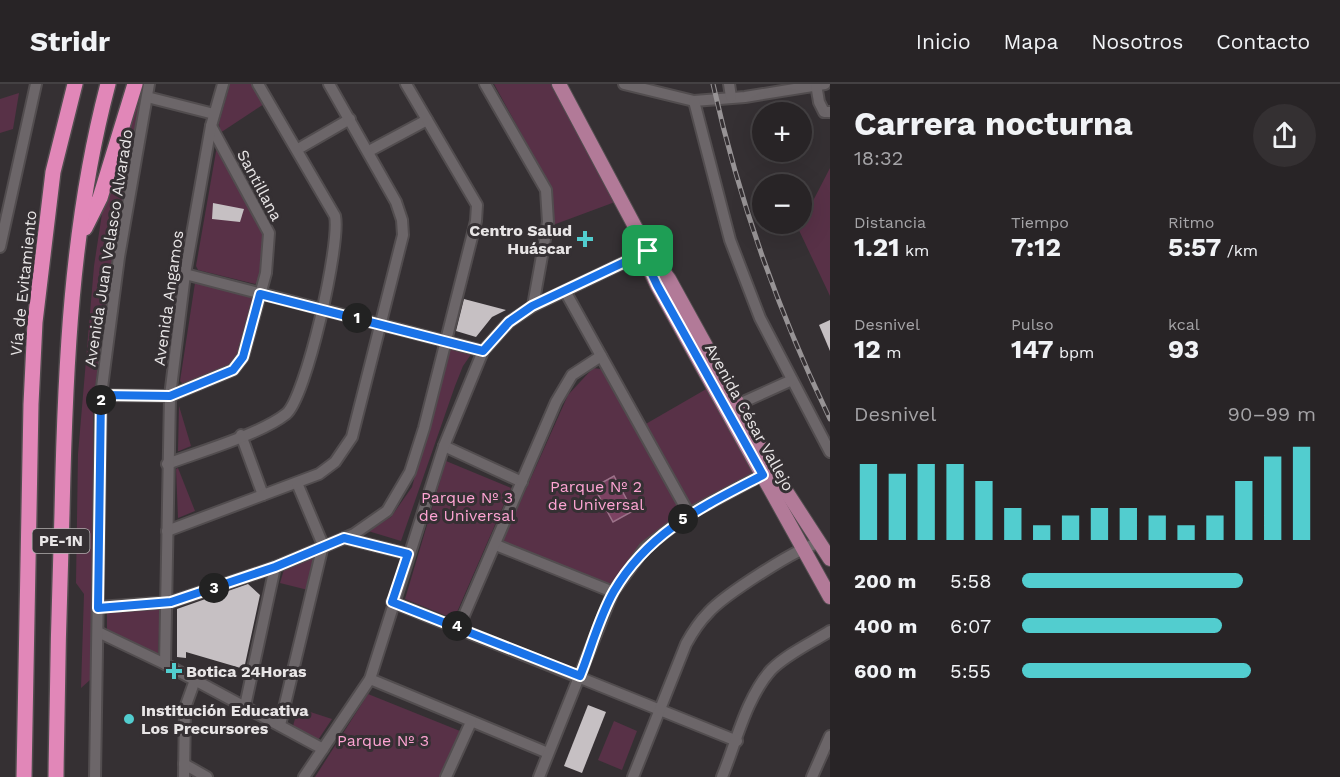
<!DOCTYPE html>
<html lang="es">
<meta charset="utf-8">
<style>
:root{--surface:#282426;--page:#343032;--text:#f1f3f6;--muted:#a5a4a7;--line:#444143;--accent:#52cdcf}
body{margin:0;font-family:"Work Sans",sans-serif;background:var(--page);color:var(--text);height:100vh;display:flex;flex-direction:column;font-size:22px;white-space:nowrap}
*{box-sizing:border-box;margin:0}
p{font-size:20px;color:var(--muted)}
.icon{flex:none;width:33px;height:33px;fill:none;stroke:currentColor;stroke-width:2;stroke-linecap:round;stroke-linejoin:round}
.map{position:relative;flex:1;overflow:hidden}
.sheet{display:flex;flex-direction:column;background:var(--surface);width:510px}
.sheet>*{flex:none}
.fabs{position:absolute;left:752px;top:18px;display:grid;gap:12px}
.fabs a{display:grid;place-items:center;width:60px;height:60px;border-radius:50%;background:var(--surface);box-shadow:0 6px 24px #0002,0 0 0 2px var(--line);font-size:30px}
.pin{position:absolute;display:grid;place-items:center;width:51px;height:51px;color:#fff;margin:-26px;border-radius:12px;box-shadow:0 3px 9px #0006}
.km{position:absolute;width:30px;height:30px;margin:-15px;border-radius:50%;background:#222;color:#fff;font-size:16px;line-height:30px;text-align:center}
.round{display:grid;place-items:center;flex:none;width:63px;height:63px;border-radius:32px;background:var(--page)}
.overview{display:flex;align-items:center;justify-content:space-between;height:102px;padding:0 24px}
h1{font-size:33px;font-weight:700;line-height:45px}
.metrics{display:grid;grid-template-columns:repeat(3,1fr);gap:9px;height:102px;padding:6px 24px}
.metrics div{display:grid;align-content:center}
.metrics b{font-size:26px;font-weight:700}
.metrics small{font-size:16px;font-weight:400}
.metrics p{font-size:16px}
.chart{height:168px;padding:12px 24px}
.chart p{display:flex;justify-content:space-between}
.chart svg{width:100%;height:108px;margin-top:6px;stroke:var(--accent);stroke-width:6}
ul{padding:0 24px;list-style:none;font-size:20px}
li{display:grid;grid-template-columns:96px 72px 1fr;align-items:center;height:45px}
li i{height:15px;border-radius:8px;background:var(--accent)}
header{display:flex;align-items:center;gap:36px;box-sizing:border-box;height:84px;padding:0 30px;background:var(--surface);border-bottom:2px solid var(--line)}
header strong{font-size:28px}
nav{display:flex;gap:33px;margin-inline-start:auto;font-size:21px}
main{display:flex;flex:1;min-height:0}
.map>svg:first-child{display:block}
</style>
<header>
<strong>Stridr</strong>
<nav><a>Inicio</a><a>Mapa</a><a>Nosotros</a><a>Contacto</a></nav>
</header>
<main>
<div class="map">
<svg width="830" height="693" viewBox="0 0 830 693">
<rect width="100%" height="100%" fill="#353033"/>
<g fill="#583147">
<polygon points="230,0 252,0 264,20 220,49 219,39"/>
<polygon points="494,0 553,0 615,118 553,141 551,104"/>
<polygon points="19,9 13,45 0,49 0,15"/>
<polygon points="133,21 139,23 112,177 93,320 93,507 90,596 81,604 84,510 76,499 78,370 94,182 103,123"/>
<polygon points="217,62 265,147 267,162 259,197 255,200 198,186 196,182"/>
<polygon points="830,84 830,212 797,142 801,140"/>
<path d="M195,199L256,213L240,272C227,290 202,294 183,300L180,297Z"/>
<polygon points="449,264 472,269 463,282 455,302 401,457 368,447 391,433 412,403"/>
<polygon points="593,284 601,285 685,428 610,504 501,461 568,311"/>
<polygon points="708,304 753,386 751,392 696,422 691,421 644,341"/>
<polygon points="179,322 191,362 179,367 178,367"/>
<polygon points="446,377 511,404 454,535 405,515"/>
<polygon points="178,384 195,427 178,434 176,385"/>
<polygon points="315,472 308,506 280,499 285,482"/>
<polygon points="160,523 158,570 107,549 107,526"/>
<polygon points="368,610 460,647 440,693 315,693"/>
<polygon points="298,624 332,635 318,656 293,642"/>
<polygon points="614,637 637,647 622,686 598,676"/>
</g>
<polygon fill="#7c4262" stroke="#9c738a" stroke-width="1.5" points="614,392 633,427 613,438 594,403"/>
<g fill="#c6c0c3">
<polygon points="213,119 244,125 240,138 212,135"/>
<polygon points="464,215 506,226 492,233 476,253 456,247"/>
<polygon points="830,236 830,267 819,241"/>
<polygon points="248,500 260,511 244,585 186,568 186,574 177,573 177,525"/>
<polygon points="588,621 606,628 582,689 564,682"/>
</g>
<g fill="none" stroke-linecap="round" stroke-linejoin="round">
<g stroke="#524d4f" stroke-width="14">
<g id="minor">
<polyline points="485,0 546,106 548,138 533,222"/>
<polyline points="624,0 694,17 745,13 825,0"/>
<polyline points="729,0 731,13"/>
<polyline points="816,0 819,18 824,28 830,28"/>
<polyline points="147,13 214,30"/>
<polyline points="694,17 730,156 760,234 830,368"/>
<polyline points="298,65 350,35"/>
<polyline points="369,67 427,36"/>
<polyline points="0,163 36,0"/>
<polyline points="185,190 483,267"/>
<polyline points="565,207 689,430"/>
<polyline points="101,311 170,312 233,286 243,273 266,189 269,149 211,42"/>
<polyline points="739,320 792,296"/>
<polyline points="241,351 263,411"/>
<polyline points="444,362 522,398"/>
<path d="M167,380C199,368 261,350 286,330C306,314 341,159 335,132L258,0"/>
<polyline points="167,447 319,390 335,378 352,353 403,151 402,136 396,118 329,0"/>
<polyline points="344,454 408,470"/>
<polyline points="496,461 613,508"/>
<polyline points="392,518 737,657"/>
<polyline points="98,523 171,518 275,483 354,450 387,427 410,388 424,344 476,137 477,121 406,0"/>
<polyline points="459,543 556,318 572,291 601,272"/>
<polyline points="98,548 165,580 323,665"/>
<polyline points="165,580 170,312 185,190 211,42 223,0"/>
<polyline points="370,595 548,669"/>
<polyline points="245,622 275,483"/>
<polyline points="280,641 323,461 297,399"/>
<polyline points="184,680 207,693"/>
<polyline points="95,693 101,311 119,173 149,0"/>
<polyline points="184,693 185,624 195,596"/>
<polyline points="304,693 370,595 444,362 483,267 509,238 533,222 648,167"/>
<polyline points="446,693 471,638"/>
<polyline points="539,693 613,508 645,464 689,430 768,388"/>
<path d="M633,693L686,560C692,549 699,538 708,529C723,512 799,462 820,459"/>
<path d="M722,693C736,659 746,614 771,586C787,570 811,559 830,547"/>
<polyline points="812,693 830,652"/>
</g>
</g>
<g stroke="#524d4f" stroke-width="16">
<g id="major">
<polyline points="559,0 648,167 669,195 786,407 830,475"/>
<polyline points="648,167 650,186 657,201 830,513"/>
</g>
</g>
<g stroke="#524d4f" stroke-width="18">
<g id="highway">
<polyline points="85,144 100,114 135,0"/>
<polyline points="24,693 31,320 35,238 53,88 75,0"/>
<path d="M56,693C57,605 59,517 62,429C65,285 71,140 108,0"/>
</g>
</g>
<use href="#minor" stroke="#6c6669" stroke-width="10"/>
<use href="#major" stroke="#b27a98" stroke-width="14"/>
<use href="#highway" stroke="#e187b8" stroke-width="15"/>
<g stroke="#979395" stroke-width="5">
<path id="rail" d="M713,0C739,117 778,227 830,335"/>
</g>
<use href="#rail" stroke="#353033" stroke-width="3" stroke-dasharray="9" stroke-linecap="butt"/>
</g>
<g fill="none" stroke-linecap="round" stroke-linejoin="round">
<g stroke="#fff" stroke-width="12">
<path id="route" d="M648,167L650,186L657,201L763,391C704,422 649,447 614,507C599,533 591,565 580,592L392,518L408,470L344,454L275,483L171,518L98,524L101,311L170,312L233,286L243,273L260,210L483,267L509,238L532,222Z"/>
</g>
<use href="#route" stroke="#1a73e8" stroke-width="8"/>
</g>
<g fill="#52cdcf" stroke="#353033" stroke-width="2">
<path d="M582 146h6v6h6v6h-6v6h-6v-6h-6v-6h6z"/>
<path d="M171 578h6v6h6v6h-6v6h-6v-6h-6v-6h6z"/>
<circle cx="129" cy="635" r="6"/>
</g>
<g text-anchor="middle" stroke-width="6" stroke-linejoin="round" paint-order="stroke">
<rect fill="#353033" stroke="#b2afb0" stroke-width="1.5" x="32.5" y="445" width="57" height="24" rx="4.5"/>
<g font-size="15" font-weight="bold" fill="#e8e5e6">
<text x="61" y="462">PE-1N</text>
</g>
<g font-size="16" fill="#e8e5e6" stroke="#353033">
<text transform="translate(260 101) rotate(62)" y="6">Santillana</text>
<text transform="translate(108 164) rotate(-81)" y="6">Avenida Juan Velasco Alvarado</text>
<text transform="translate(23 199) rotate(-84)" y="6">Vía de Evitamiento</text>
<text transform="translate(168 214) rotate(-82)" y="6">Avenida Angamos</text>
<text transform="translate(750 333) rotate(61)" y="6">Avenida César Vallejo</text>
</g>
<g font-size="16" font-weight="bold" fill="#e8e5e6" stroke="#353033" text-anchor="start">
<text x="572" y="152" text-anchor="end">Centro Salud<tspan x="572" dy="18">Huáscar</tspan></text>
<text x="186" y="593">Botica 24Horas</text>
<text x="141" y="632">Institución Educativa<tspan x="141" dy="18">Los Precursores</tspan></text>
</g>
<g font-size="16" fill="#fda4d3" stroke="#353033">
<text x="596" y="408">Parque Nº 2<tspan x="596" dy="18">de Universal</tspan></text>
<text x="467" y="419">Parque Nº 3<tspan x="467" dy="18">de Universal</tspan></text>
<text x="383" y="662">Parque Nº 3</text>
</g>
</g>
</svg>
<div class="fabs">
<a>+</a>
<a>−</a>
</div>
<div class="pin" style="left:648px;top:167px;background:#1e9e55"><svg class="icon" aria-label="arrive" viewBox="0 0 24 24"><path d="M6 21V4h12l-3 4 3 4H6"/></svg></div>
<b class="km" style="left:357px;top:234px">1</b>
<b class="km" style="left:101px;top:316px">2</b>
<b class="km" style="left:214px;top:504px">3</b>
<b class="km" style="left:457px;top:542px">4</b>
<b class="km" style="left:683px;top:435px">5</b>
</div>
<section class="sheet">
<div class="overview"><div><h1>Carrera nocturna</h1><p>18:32</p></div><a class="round"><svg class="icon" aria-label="share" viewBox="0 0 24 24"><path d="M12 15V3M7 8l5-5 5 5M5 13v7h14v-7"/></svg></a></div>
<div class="metrics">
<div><p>Distancia</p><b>1.21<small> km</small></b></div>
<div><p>Tiempo</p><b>7:12</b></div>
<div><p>Ritmo</p><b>5:57<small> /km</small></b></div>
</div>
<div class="metrics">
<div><p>Desnivel</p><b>12<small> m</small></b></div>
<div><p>Pulso</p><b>147<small> bpm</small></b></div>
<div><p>kcal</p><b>93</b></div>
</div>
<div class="chart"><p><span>Desnivel</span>90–99 m</p>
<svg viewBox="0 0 160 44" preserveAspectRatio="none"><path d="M5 44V13M15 44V17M25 44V13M35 44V13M45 44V20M55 44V31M65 44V38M75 44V34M85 44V31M95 44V31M105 44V34M115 44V38M125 44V34M135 44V20M145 44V10M155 44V6"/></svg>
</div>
<ul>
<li><b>200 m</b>5:58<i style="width:75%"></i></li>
<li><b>400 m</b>6:07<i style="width:68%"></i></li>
<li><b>600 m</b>5:55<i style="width:78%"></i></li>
</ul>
</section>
</main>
